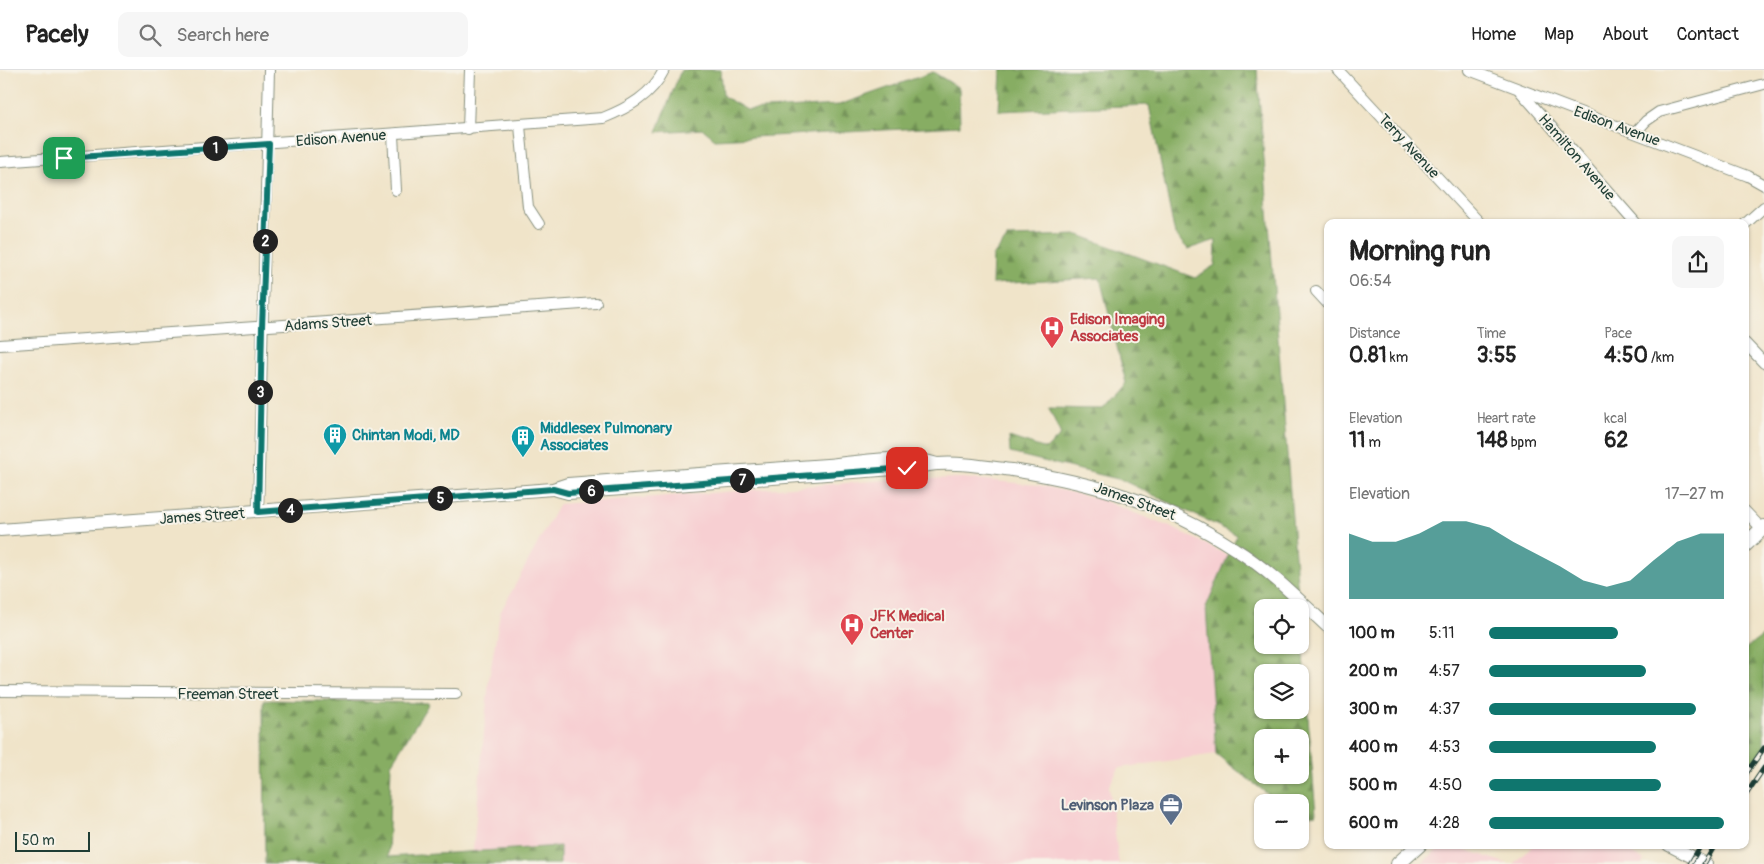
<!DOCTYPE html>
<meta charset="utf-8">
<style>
:root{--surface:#fff;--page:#f6f6f6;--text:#222;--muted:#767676;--line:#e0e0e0;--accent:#0f766e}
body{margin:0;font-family:Pangolin,sans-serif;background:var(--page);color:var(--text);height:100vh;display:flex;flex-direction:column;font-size:19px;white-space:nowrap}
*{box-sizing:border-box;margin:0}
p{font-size:16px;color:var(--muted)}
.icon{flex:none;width:28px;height:28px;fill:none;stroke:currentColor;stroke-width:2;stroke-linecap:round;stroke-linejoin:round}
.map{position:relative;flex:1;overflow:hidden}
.side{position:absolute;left:1324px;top:149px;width:425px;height:630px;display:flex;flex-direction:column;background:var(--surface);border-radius:10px;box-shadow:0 1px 4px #0004}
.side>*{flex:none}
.buttons{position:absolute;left:1254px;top:529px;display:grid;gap:10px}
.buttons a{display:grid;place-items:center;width:55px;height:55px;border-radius:10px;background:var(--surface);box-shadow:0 1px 4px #0004;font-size:25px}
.scale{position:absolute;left:15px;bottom:12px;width:75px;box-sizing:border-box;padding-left:5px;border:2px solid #1f3d34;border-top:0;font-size:14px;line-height:18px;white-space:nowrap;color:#1f3d34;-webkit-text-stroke:4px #f7f3e8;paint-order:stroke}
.pin{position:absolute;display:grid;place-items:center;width:42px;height:42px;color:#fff;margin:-21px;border-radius:10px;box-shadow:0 2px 8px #0006}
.km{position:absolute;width:25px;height:25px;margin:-12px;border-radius:50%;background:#222;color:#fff;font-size:14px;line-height:25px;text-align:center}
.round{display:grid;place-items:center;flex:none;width:52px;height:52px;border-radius:10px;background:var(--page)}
.head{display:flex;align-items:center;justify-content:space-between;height:85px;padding:0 25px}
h1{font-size:28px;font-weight:800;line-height:38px}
.stats{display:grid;grid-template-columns:repeat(3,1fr);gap:8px;height:85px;padding:5px 25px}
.stats div{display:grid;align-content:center}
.stats b{font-size:21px;font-weight:800}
.stats small{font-size:14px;font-weight:400}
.stats p{font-size:14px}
.chart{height:140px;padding:10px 25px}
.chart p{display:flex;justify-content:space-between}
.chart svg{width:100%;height:90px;margin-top:5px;fill:var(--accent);opacity:.7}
ul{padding:0 25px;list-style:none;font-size:16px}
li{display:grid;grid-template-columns:80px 60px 1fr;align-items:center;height:38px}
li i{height:12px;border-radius:6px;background:var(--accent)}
header{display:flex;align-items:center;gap:30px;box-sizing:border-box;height:70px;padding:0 25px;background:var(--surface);border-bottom:1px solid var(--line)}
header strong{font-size:24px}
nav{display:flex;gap:28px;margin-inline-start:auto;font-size:18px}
.search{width:350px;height:45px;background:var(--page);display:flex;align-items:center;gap:12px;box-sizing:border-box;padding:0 18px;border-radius:10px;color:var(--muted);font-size:19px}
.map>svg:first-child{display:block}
</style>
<header>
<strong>Pacely</strong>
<div class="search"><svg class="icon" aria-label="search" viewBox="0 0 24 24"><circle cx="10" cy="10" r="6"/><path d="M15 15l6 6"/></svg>Search here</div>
<nav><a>Home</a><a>Map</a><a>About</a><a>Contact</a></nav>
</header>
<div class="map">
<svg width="1764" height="794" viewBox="0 0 1764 794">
<defs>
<pattern id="forest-firs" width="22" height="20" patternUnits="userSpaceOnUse" patternTransform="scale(1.25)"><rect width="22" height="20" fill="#87ad63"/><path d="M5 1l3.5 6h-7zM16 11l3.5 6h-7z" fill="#6e8e52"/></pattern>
</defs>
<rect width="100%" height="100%" fill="#f7f3e8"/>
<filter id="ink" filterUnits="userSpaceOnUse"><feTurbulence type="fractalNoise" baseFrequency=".02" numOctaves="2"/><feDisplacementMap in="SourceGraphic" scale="10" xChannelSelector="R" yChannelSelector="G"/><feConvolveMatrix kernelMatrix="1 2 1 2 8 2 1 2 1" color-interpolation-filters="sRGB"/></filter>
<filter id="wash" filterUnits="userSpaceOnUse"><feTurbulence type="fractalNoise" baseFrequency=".0096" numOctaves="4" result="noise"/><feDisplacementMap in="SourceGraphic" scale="20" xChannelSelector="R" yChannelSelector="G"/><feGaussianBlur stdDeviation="1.12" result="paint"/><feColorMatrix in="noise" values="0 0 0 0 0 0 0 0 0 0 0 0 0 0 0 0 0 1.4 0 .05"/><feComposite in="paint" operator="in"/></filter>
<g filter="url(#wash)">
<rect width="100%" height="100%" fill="#f0e4c9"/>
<g fill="#f7cfd2">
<polygon points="963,408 1038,415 1096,428 1175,459 1233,488 1206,537 1216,684 1119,698 1109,716 1119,794 560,794 560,776 473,781 489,609 500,543 559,434 887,410"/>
<polygon points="1442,775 1452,775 1508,794 1422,794"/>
<polygon points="1533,775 1615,775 1644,790 1642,794 1513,794"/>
</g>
<g fill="url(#forest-firs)" stroke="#53754c" fill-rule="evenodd">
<polygon points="681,0 721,0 723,26 747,40 839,35 933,2 959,18 960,56 715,69 703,59 657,62"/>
<path d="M1001,0H1257L1299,537L1262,538V575H1300V548L1316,745L1300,747V732H1278L1216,684L1206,537L1237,465L1122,410L1010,383L1009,367L1046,379L1061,365L1049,338L1103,339L1126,313L1100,208L992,214L993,186L1008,167L1079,165L1195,208L1215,195L1216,170L1188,179L1175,165L1149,35L999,41ZM1262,602H1300V640H1262ZM1262,668H1300V705H1262Z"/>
<polygon points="1764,565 1764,677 1745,705 1745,579"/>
<polygon points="264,630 429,633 391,694 388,787 560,776 560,794 265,794"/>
</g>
</g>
<g filter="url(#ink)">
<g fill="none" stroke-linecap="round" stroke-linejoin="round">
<g stroke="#88907e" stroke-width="12">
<g id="minor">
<polyline points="1338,0 1479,152"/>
<polyline points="1469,0 1748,106 1764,115"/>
<polyline points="1520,21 1635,152"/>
<polyline points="520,56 528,137 539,154"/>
<polyline points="468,59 470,0"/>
<polyline points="1636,62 1646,51 1659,42 1764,14"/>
<polyline points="393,65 396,120"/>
<path d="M0,92L603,48C628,38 652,25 664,0"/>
<polyline points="1745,154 1764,137"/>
<polyline points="1316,221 1328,234"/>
<polyline points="1745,273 1764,293"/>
<polyline points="0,275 596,233"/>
<polyline points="1745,441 1762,459"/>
<polyline points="258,442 269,0"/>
<polyline points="0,621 456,624"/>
</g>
</g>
<g stroke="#88907e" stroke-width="14">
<g id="tertiary">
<path d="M557,420L568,423L907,398C917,397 927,395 937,394C961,392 988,397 1012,400C1095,413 1165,433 1235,479C1269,500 1298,529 1328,557"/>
<path d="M0,460L553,419L568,414C654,407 741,401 827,395C860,392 906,383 937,394"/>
<polyline points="1669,775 1706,794"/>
</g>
</g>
<g stroke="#88907e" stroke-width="16">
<g id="secondary">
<polyline points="1745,475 1764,457"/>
<polyline points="1398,794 1419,775"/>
</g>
</g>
<use href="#minor" stroke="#fff" stroke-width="10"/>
<use href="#tertiary" stroke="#fff" stroke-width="12"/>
<use href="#secondary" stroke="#fff" stroke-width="14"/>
<g stroke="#1f3d34" stroke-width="5">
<g id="rail">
<polyline points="1745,705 1764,678"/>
<polyline points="1745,726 1764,698"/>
<polyline points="1690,794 1701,775"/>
<polyline points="1704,794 1715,775"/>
</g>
</g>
<use href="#rail" stroke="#f7f3e8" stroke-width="3" stroke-dasharray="9" stroke-linecap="butt"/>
</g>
</g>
<g fill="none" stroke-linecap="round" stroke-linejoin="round" filter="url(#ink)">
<g stroke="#fff" stroke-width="10">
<polyline id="route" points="64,88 269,74 262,257 258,442 553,419 568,423 907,398"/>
</g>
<use href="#route" stroke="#0f766e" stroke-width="6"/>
</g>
<defs>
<g id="hospital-pin" transform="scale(1.25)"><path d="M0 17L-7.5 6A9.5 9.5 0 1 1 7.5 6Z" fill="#e0444e" stroke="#f7f3e8"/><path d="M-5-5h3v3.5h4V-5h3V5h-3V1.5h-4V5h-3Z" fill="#fff"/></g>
<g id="building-pin" transform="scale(1.25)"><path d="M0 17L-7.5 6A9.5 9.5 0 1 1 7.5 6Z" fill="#0f9aa8" stroke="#f7f3e8"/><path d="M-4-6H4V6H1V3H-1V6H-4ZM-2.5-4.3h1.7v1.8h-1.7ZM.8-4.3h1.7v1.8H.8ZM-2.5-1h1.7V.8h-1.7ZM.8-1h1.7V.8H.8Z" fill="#fff"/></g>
<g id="office-pin" transform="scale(1.25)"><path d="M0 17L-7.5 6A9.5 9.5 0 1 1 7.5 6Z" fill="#5c6f8a" stroke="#f7f3e8"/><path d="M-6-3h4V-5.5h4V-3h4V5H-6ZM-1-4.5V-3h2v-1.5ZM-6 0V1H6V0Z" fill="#fff"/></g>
</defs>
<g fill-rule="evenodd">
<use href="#hospital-pin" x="1052" y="258"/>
<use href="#building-pin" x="335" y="365"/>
<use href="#building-pin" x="523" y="367"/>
<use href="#hospital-pin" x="852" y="555"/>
<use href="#office-pin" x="1171" y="735"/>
</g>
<g text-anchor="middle" stroke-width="4" stroke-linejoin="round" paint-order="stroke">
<g font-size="15" fill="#1f3d34" stroke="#f7f3e8">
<text transform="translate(1617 56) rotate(20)" y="5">Edison Avenue</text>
<text transform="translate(341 68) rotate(-4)" y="5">Edison Avenue</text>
<text transform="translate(1409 76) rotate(47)" y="5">Terry Avenue</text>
<text transform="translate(1577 87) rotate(49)" y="5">Hamilton Avenue</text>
<text transform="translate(328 253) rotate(-4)" y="5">Adams Street</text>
<text transform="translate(1135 431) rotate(20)" y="5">James Street</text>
<text transform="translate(202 446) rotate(-4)" y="5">James Street</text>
<text x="228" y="629">Freeman Street</text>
</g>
<g font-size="15" font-weight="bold" fill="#be3a42" stroke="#f7f3e8" text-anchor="start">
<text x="1070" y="254">Edison Imaging<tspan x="1070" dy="17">Associates</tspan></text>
<text x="870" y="551">JFK Medical<tspan x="870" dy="17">Center</tspan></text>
</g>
<g font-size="15" font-weight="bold" fill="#0d838f" stroke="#f7f3e8" text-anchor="start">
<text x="540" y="363">Middlesex Pulmonary<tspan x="540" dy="17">Associates</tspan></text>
<text x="352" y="370">Chintan Modi, MD</text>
</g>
<g font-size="15" font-weight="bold" fill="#4e5e75" stroke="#f7f3e8" text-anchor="end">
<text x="1154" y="740">Levinson Plaza</text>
</g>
</g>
</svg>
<div class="buttons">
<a><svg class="icon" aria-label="locate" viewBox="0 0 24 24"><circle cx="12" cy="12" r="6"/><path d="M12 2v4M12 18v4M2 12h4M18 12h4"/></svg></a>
<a><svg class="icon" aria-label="layers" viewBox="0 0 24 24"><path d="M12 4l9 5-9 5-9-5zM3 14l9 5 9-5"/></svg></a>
<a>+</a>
<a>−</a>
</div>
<div class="scale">50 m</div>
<div class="pin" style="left:64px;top:88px;background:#1e9e55"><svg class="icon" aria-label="arrive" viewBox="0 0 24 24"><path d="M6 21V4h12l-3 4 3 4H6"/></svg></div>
<div class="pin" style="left:907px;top:398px;background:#d93025"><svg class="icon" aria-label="check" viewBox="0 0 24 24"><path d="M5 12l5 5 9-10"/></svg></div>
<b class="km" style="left:215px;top:78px">1</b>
<b class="km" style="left:265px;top:171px">2</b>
<b class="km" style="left:260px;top:322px">3</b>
<b class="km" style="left:290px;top:440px">4</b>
<b class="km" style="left:440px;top:428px">5</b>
<b class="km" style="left:591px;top:421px">6</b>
<b class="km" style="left:742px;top:410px">7</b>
<section class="side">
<div class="head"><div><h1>Morning run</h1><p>06:54</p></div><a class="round"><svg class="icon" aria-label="share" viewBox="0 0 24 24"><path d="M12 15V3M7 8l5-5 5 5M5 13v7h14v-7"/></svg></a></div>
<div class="stats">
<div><p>Distance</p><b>0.81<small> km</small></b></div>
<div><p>Time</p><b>3:55</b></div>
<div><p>Pace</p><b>4:50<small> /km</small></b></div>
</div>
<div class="stats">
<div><p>Elevation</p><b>11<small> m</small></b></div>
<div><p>Heart rate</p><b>148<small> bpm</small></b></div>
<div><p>kcal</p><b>62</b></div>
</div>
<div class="chart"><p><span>Elevation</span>17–27 m</p>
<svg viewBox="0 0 160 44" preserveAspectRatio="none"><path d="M0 44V12L10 16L20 16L30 12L40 6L50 6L60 9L70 16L80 22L90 28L100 35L110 38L120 35L130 25L140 16L150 12L160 12V44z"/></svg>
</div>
<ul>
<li><b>100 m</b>5:11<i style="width:55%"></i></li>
<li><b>200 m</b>4:57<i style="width:67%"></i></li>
<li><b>300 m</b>4:37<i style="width:88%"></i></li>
<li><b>400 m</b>4:53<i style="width:71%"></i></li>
<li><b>500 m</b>4:50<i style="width:73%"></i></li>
<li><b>600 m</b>4:28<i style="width:100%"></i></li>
</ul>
</section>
</div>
